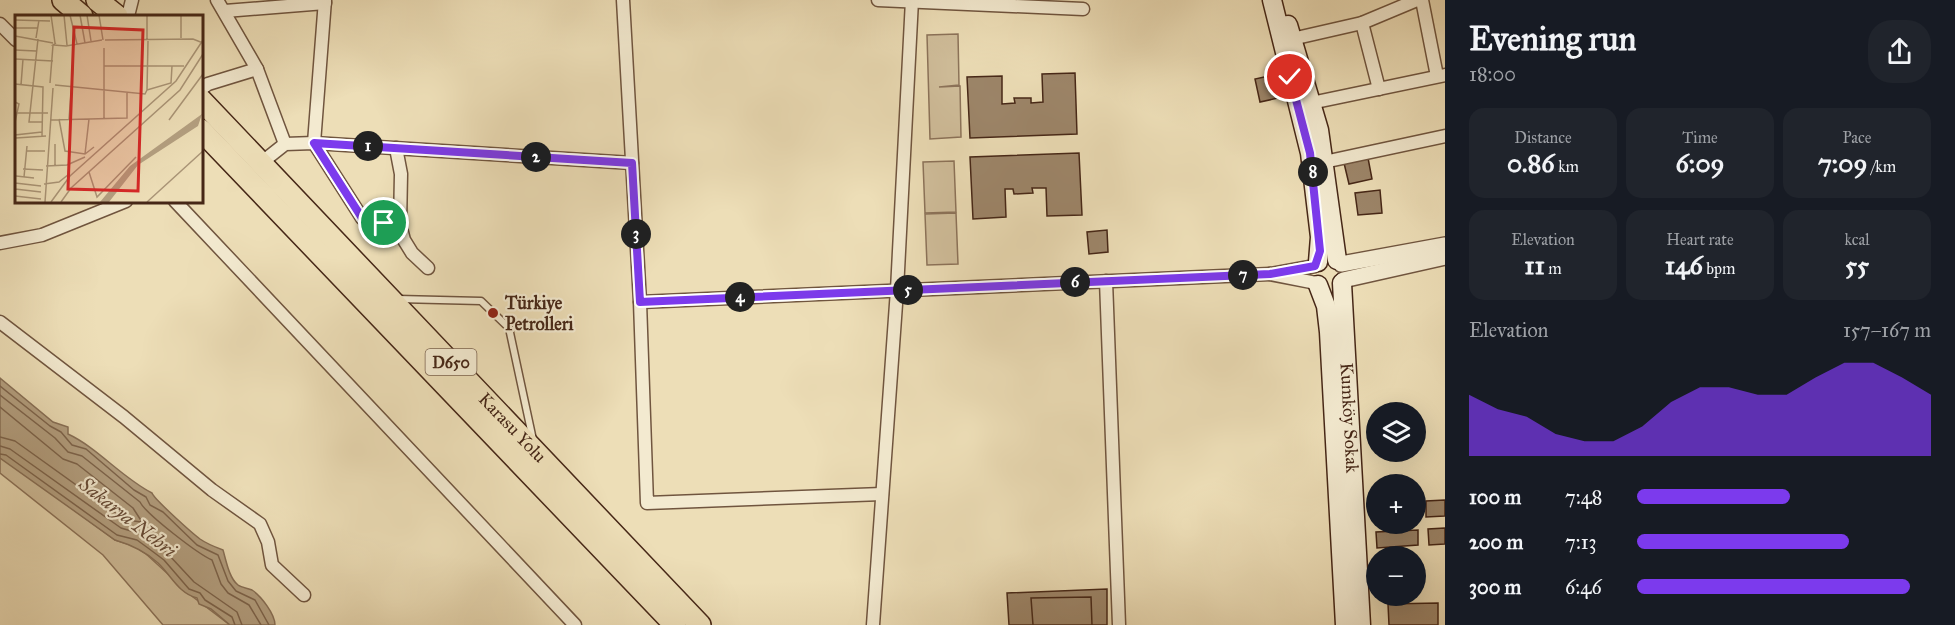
<!DOCTYPE html>
<meta charset="utf-8">
<style>
:root{--surface:#171b24;--page:#20242c;--text:#f1f3f6;--muted:#9ea1a6;--accent:#7c3aed}
body{margin:0;font-family:"IM FELL Great Primer",serif;background:var(--page);color:var(--text);height:100vh;display:flex;flex-direction:column;font-size:22px;white-space:nowrap}
*{box-sizing:border-box;margin:0}
p{font-size:20px;color:var(--muted)}
.icon{flex:none;width:33px;height:33px;fill:none;stroke:currentColor;stroke-width:2;stroke-linecap:round;stroke-linejoin:round}
.map{position:relative;flex:1;overflow:hidden}
.sheet{display:flex;flex-direction:column;background:var(--surface);width:510px}
.sheet>*{flex:none}
.buttons{position:absolute;left:1366px;top:402px;display:grid;gap:12px}
.buttons a{display:grid;place-items:center;width:60px;height:60px;border-radius:50%;background:var(--surface);box-shadow:0 6px 24px #0002;font-size:30px}
.pin{position:absolute;display:grid;place-items:center;width:51px;height:51px;color:#fff;margin:-26px;border:3px solid #fff;border-radius:50%;box-shadow:0 2px 6px #0007}
.km{position:absolute;width:30px;height:30px;margin:-15px;border-radius:50%;background:#222;color:#fff;font-size:16px;line-height:30px;text-align:center}
.round{display:grid;place-items:center;flex:none;width:63px;height:63px;border-radius:24px;background:var(--page)}
.headline{display:flex;align-items:center;justify-content:space-between;height:102px;padding:0 24px}
h1{font-size:33px;font-weight:800;line-height:45px}
.stats{display:grid;grid-template-columns:repeat(3,1fr);gap:9px;height:102px;padding:6px 24px}
.stats div{display:grid;align-content:center;border-radius:15px;background:var(--page);text-align:center}
.stats b{font-size:26px;font-weight:800}
.stats small{font-size:16px;font-weight:400}
.stats p{font-size:16px}
.chart{height:168px;padding:12px 24px}
.chart p{display:flex;justify-content:space-between}
.chart svg{width:100%;height:108px;margin-top:6px;fill:var(--accent);opacity:.7}
ul{padding:0 24px;list-style:none;font-size:20px}
li{display:grid;grid-template-columns:96px 72px 1fr;align-items:center;height:45px}
li i{height:15px;border-radius:8px;background:var(--accent)}
main{display:flex;flex:1;min-height:0}
.map>svg:first-child{display:block}
</style>
<main>
<div class="map">
<svg width="1445" height="625" viewBox="0 0 1445 625">
<rect width="100%" height="100%" fill="#eddeb7"/>
<filter id="stains"><feTurbulence type="fractalNoise" baseFrequency=".00333" numOctaves="4"/><feColorMatrix values="0 0 0 0 .2 0 0 0 0 .09 0 0 0 0 .02 0 0 0 .5 -.17"/></filter>
<radialGradient id="worn" r=".72"><stop offset=".6" stop-color="#630" stop-opacity="0"/><stop offset="1" stop-color="#630" stop-opacity=".3"/></radialGradient>
<g fill="#d1bf9c" stroke="#8c735a" stroke-width="1.5">
<polygon points="958,34 959,85 939,87 960,86 961,137 930,139 927,35"/>
<polygon points="954,161 956,212 925,213 923,162"/>
<polygon points="956,213 958,264 927,265 925,214"/>
<polygon points="0,456 115,540 134,546 145,553 193,597 230,625 163,625 103,555 0,473"/>
</g>
<path fill="#b4a081" stroke="#887057" stroke-width="1.5" d="M0,378L53,422L68,427V434C98,448 121,477 152,493C154,499 192,533 200,539C207,544 215,547 223,550C226,560 229,578 238,585C242,588 248,588 252,590C261,596 275,614 275,625H230L211,609L199,604L197,598C178,593 171,575 158,563C145,551 132,545 115,540L0,458Z"/>
<g fill="none" stroke-linecap="round" stroke-linejoin="round">
<g stroke="#7d644c" stroke-width="1.5">
<polyline points="0,386 50,426 61,432 72,445 86,449 134,490 146,497 150,505 163,512 197,545 218,555 228,581 236,591 255,600 269,625"/>
<path d="M0,395L55,438L68,452L82,456L140,502C146,514 198,554 212,560L221,584L228,593L249,605L261,625"/>
<polyline points="0,407 63,459 77,464 133,508 142,522 125,520 15,441 0,437"/>
<polyline points="0,446 10,449 121,528 141,534 168,554 194,582 237,612 242,625"/>
<polyline points="0,454 6,455 117,535 137,540 148,548 164,560 189,589 200,593 205,600 232,617 235,625"/>
</g>
</g>
<g fill="#9d866a" stroke="#462717" stroke-width="1.5">
<polygon points="1075,73 1077,134 970,138 967,77 1002,76 1002,104 1015,103 1014,98 1031,98 1031,103 1043,102 1042,74"/>
<polygon points="1278,74 1283,97 1260,102 1255,79"/>
<polygon points="1079,153 1082,215 1047,216 1046,188 1032,188 1033,193 1014,194 1013,189 1005,189 1006,217 973,219 970,157"/>
<polygon points="1368,158 1372,179 1349,184 1344,163"/>
<polygon points="1380,190 1382,213 1358,215 1355,193"/>
<polygon points="1107,230 1108,252 1089,254 1087,232"/>
<polygon points="1445,500 1445,516 1426,517 1426,501"/>
<polygon points="1445,528 1445,544 1429,545 1428,529"/>
<polygon points="1418,530 1418,545 1377,548 1376,532"/>
<polygon points="1107,589 1107,625 1009,625 1007,593"/>
<polygon points="1091,597 1092,625 1033,625 1031,598"/>
<polygon points="1438,603 1438,625 1389,625 1388,604"/>
</g>
<g fill="none" stroke-linecap="round" stroke-linejoin="round">
<g stroke="#70553f" stroke-width="9">
<polyline id="service" points="398,299 481,301 509,328 533,440"/>
</g>
<g stroke="#70553f" stroke-width="15">
<g id="minor">
<polyline points="217,0 257,69 285,144"/>
<polyline points="325,0 314,143 362,218 373,227 384,223"/>
<polyline points="623,0 640,302 647,503 882,494"/>
<polyline points="878,0 1083,9"/>
<polyline points="1422,0 1437,76"/>
<polyline points="225,11 325,3"/>
<polyline points="128,16 132,0"/>
<polyline points="1362,23 1379,89"/>
<polyline points="0,24 16,40"/>
<polyline points="1292,39 1362,23 1417,0"/>
<polyline points="201,89 208,84 257,69"/>
<polyline points="1311,103 1445,75"/>
<polyline points="396,148 401,174 400,225 404,240 412,253 428,268"/>
<polyline points="1324,162 1445,136"/>
<polyline points="261,163 285,144 314,143 632,163"/>
<polyline points="175,201 575,625"/>
<polyline points="0,243 42,235 126,201"/>
<polyline points="1315,266 1270,274 1316,283"/>
<polyline points="1106,281 1119,625"/>
<polyline points="640,302 1270,274"/>
<polyline points="0,322 124,417 212,490 260,524 268,542 272,565 304,595"/>
<polyline points="873,625 897,290 912,0"/>
</g>
</g>
<g stroke="#70553f" stroke-width="18">
<g id="tertiary">
<polyline points="1341,264 1445,245"/>
<polyline points="1343,280 1445,257"/>
</g>
</g>
<g stroke="#462717" stroke-width="21">
<g id="secondary">
<polyline points="1272,0 1310,153 1320,237 1318,262"/>
<polyline points="1288,25 1319,130 1337,260"/>
<path id="s1" d="M1342,283L1361,625"/>
<polyline points="1318,285 1326,306 1329,332 1345,625"/>
</g>
</g>
<g stroke="#462717" stroke-width="24">
<g id="trunk">
<polyline points="63,0 82,16"/>
<polyline points="97,0 117,16"/>
<path id="s2" d="M201,100L700,625"/>
<polyline points="201,130 675,625"/>
</g>
</g>
<use href="#service" stroke="#f3ead0" stroke-width="6"/>
<use href="#minor" stroke="#f3ead0" stroke-width="12"/>
<use href="#tertiary" stroke="#f3ead0" stroke-width="15"/>
<use href="#secondary" stroke="#f3ead0" stroke-width="18"/>
<use href="#trunk" stroke="#eddeb7" stroke-width="21"/>
</g>
<g fill="none" stroke-linecap="round" stroke-linejoin="round">
<g stroke="#fff" stroke-width="12">
<polyline id="route" points="384,223 373,227 362,218 314,143 632,163 640,302 1270,274 1315,266 1320,251 1310,153 1290,77"/>
</g>
<use href="#route" stroke="#7c3aed" stroke-width="8"/>
</g>
<circle fill="#8f2418" stroke="#f3ead0" stroke-width="2" cx="493" cy="313" r="6"/>
<g text-anchor="middle" stroke-width="4.5" stroke-linejoin="round" paint-order="stroke">
<rect fill="#f3ead0" stroke="#7a624e" stroke-width="1.5" x="425.5" y="349" width="51" height="26" rx="4.5"/>
<g font-size="16" font-weight="bold" fill="#462717">
<text x="451" y="368">D650</text>
</g>
<g font-size="18" font-weight="bold" fill="#462717" stroke="#f3ead0" text-anchor="start">
<text x="505" y="309">Türkiye<tspan x="505" dy="21">Petrolleri</tspan></text>
</g>
<g font-size="18" fill="#462717" stroke="#f3ead0">
<text dy="6" stroke="none"><textPath href="#s1" startOffset="135">Kumköy Sokak</textPath></text>
<text dy="6" stroke="none"><textPath href="#s2" startOffset="452">Karasu Yolu</textPath></text>
</g>
<g font-size="20" font-style="italic" fill="#674b37" stroke="#f3ead0">
<text transform="translate(128 517) rotate(38)" y="7">Sakarya Nehri</text>
</g>
</g>
<g transform="translate(15 15)">
<rect width="188" height="188" fill="#eddeb7"/>
<path d="M187,99L183,111L123,150L94,187H85L115,151Z" fill="#b4a081"/>
<path fill="none" stroke="#aa9577" stroke-width="1.5" d="M36,0L40,28M49,0L52,30M55,0L62,29M65,0L70,28M72,0L76,26M84,0L88,25M166,0V23M0,5L35,6M0,13H23M0,21L38,28M21,23L24,5M23,24L14,107H27M132,24V0M90,25L178,24L188,28M133,26L132,75L156,68L157,51M41,28L38,30L51,31L87,25M89,33V103M0,35L21,36M0,44L38,46M89,51H169M35,68L38,30M0,69L28,72L27,121M6,70L8,44M40,70L130,79L132,75M0,87L4,89L0,107M0,98H33M44,104L50,136L70,139L79,132M54,104L58,53M35,105L112,103V77M154,105L188,59M1,123L31,121M40,129V150M11,136H30M70,139L74,104M31,151L52,150L70,142M8,154L28,155M74,157L82,182L121,142M1,161L19,163M9,162L12,131M0,168L26,171M29,169L44,167L54,159M0,174L26,177M0,177V120L27,117M0,181L26,184M30,187L38,73M36,187L55,161L161,66L188,25M46,187L56,173L165,75L188,39M132,187L188,136"/>
<path fill="#d62828" fill-opacity="0.15" stroke="#d62828" stroke-width="3" d="M59,12L128,15L123,176L53,174Z"/>
<rect width="188" height="188" fill="none" stroke="#462717" stroke-width="3"/>
</g>
<rect width="100%" height="100%" filter="url(#stains)"/>
<rect width="100%" height="100%" fill="url(#worn)"/>
</svg>
<div class="buttons">
<a><svg class="icon" aria-label="layers" viewBox="0 0 24 24"><path d="M12 4l9 5-9 5-9-5zM3 14l9 5 9-5"/></svg></a>
<a>+</a>
<a>−</a>
</div>
<div class="pin" style="left:384px;top:223px;background:#1e9e55"><svg class="icon" aria-label="arrive" viewBox="0 0 24 24"><path d="M6 21V4h12l-3 4 3 4H6"/></svg></div>
<div class="pin" style="left:1290px;top:77px;background:#d93025"><svg class="icon" aria-label="check" viewBox="0 0 24 24"><path d="M5 12l5 5 9-10"/></svg></div>
<b class="km" style="left:368px;top:146px">1</b>
<b class="km" style="left:536px;top:157px">2</b>
<b class="km" style="left:636px;top:234px">3</b>
<b class="km" style="left:740px;top:297px">4</b>
<b class="km" style="left:908px;top:290px">5</b>
<b class="km" style="left:1075px;top:282px">6</b>
<b class="km" style="left:1243px;top:275px">7</b>
<b class="km" style="left:1313px;top:172px">8</b>
</div>
<section class="sheet">
<div class="headline"><div><h1>Evening run</h1><p>18:00</p></div><a class="round"><svg class="icon" aria-label="share" viewBox="0 0 24 24"><path d="M12 15V3M7 8l5-5 5 5M5 13v7h14v-7"/></svg></a></div>
<div class="stats">
<div><p>Distance</p><b>0.86<small> km</small></b></div>
<div><p>Time</p><b>6:09</b></div>
<div><p>Pace</p><b>7:09<small> /km</small></b></div>
</div>
<div class="stats">
<div><p>Elevation</p><b>11<small> m</small></b></div>
<div><p>Heart rate</p><b>146<small> bpm</small></b></div>
<div><p>kcal</p><b>55</b></div>
</div>
<div class="chart"><p><span>Elevation</span>157–167 m</p>
<svg viewBox="0 0 160 44" preserveAspectRatio="none"><path d="M0 44V19L10 25L20 28L30 35L40 38L50 38L60 32L70 22L80 16L90 16L100 19L110 19L120 12L130 6L140 6L150 12L160 19V44z"/></svg>
</div>
<ul>
<li><b>100 m</b>7:48<i style="width:52%"></i></li>
<li><b>200 m</b>7:13<i style="width:72%"></i></li>
<li><b>300 m</b>6:46<i style="width:93%"></i></li>
</ul>
</section>
</main>
